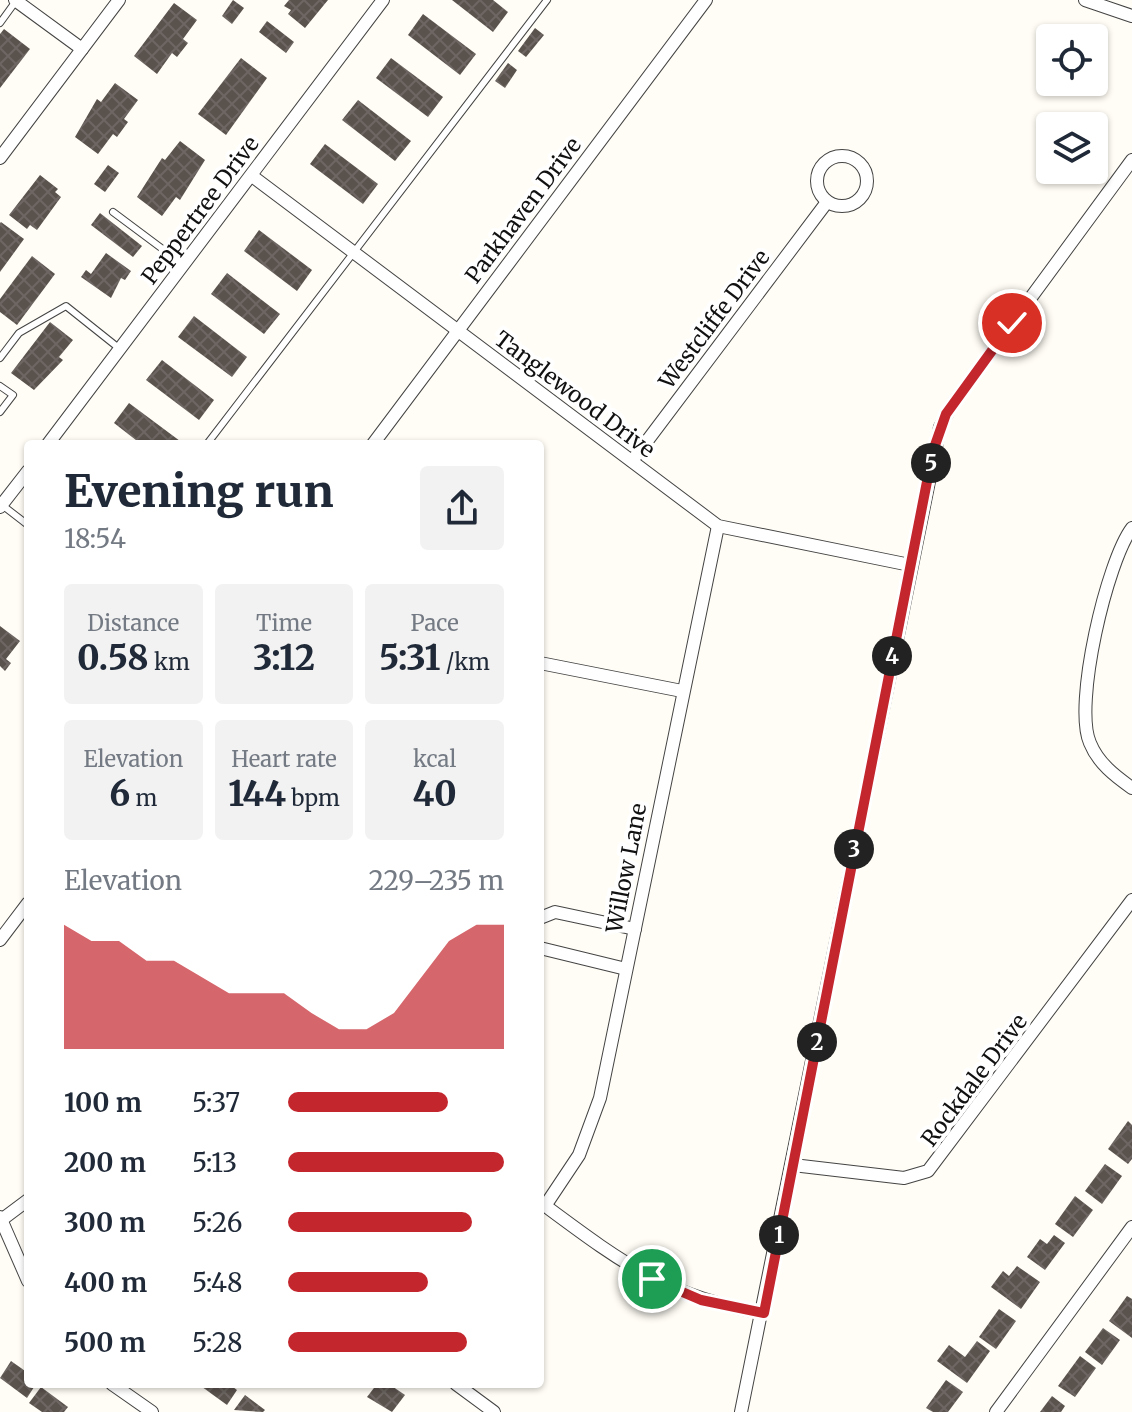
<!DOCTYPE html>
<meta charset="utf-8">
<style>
:root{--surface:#fff;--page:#f2f2f3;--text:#1f2937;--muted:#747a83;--accent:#c4262e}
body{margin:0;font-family:Merriweather,serif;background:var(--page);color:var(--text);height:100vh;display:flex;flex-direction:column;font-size:30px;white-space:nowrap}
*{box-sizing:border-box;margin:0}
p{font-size:26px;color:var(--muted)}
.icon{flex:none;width:44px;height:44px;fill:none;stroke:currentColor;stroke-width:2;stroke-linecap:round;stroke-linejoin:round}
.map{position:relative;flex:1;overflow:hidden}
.details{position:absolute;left:24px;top:440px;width:520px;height:948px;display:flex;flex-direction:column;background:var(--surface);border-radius:8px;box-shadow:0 2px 6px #0004}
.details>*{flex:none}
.fabs{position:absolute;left:1036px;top:24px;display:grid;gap:16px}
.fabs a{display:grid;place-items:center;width:72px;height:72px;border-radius:8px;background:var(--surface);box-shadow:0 2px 6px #0004;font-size:40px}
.pin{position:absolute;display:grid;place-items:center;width:68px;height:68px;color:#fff;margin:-34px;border:4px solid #fff;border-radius:50%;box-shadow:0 2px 8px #0007}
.km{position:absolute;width:40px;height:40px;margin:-20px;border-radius:50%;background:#222;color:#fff;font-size:22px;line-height:40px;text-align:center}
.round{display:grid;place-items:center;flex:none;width:84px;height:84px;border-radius:8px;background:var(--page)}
.head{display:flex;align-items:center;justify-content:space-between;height:136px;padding:0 40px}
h1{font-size:44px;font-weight:800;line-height:60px}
.figures{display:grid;grid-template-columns:repeat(3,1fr);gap:12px;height:136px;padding:8px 40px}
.figures div{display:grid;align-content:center;border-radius:8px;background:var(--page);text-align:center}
.figures b{font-size:34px;font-weight:800}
.figures small{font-size:22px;font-weight:400}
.figures p{font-size:22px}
.chart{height:224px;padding:16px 40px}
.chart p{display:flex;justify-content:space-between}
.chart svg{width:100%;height:144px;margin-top:8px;fill:var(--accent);opacity:.7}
ul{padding:0 40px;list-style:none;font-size:26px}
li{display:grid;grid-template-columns:128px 96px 1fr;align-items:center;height:60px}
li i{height:20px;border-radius:10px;background:var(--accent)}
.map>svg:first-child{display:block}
</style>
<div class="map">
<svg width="1132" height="1412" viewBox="0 0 1132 1412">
<defs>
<pattern id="building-cross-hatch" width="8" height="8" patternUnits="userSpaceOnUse" patternTransform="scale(2)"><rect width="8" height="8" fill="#5a524d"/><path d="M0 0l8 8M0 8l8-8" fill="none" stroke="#6d6662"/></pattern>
</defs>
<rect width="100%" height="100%" fill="#fffdf5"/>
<g fill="url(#building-cross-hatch)">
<polygon points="233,0 244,8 232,24 222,16"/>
<polygon points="289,0 328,0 305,28 288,14 291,10 284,6"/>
<polygon points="452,0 493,0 508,12 493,32"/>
<polygon points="174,3 197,20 183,39 188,43 177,57 172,53 157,74 134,56"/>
<polygon points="423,14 476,54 460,75 408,35"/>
<polygon points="267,21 294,42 286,53 259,32"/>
<polygon points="535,28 544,35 526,57 518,51"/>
<polygon points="4,29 30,49 0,88 0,34"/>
<polygon points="241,58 267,78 226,135 198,114"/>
<polygon points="391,58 443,97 428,117 376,78"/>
<polygon points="508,63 517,70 505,88 495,81"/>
<polygon points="115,83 138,100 124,119 128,122 117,137 113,134 98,154 75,137 97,99 101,102"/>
<polygon points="358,100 411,141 395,161 342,120"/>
<polygon points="180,141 205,160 180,200 176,197 162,216 137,197 162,158 165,160"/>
<polygon points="325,144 378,184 363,204 310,164"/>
<polygon points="108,165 119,173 105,192 94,184"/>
<polygon points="40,175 58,189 55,192 61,197 37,230 30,225 27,229 9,215"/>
<polygon points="100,213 142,246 133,257 91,225"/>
<polygon points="1,222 24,239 0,272 0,223"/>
<polygon points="259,230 312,270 297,291 244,251"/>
<polygon points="106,253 131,271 125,280 121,278 111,298 81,277 86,270 91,274"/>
<polygon points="32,256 55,274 17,325 0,312 0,299"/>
<polygon points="227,273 280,314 264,334 211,294"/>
<polygon points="194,316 247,357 232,377 178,337"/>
<polygon points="50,322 73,340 59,357 63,360 34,390 11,373"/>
<polygon points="162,360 214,400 199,420 146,380"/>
<polygon points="129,403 184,444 141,444 114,423"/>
<polygon points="0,626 20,641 6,659 11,663 5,671 0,666"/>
<polygon points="1128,1121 1132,1125 1132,1159 1128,1164 1108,1149"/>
<polygon points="1105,1164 1122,1176 1102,1204 1085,1191"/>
<polygon points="1075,1196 1093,1210 1073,1237 1055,1224"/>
<polygon points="1054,1235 1065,1243 1045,1270 1027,1257 1040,1239 1047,1244"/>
<polygon points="1017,1266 1040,1282 1021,1309 991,1287 1003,1271 1009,1276"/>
<polygon points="1127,1296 1132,1299 1132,1338 1109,1321"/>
<polygon points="999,1309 1016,1321 996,1349 979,1337"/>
<polygon points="1103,1328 1120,1340 1102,1365 1085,1352"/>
<polygon points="977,1341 990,1351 967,1383 937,1361 949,1345 965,1357"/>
<polygon points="1080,1356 1096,1368 1075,1397 1058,1386"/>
<polygon points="11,1361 28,1373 28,1384 36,1384 27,1398 0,1378"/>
<polygon points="946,1380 963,1392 948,1412 933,1412 926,1408"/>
<polygon points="198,1384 229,1384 237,1390 227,1405"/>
<polygon points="377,1384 389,1384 405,1395 392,1412 367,1397"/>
<polygon points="41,1387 68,1407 64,1412 42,1412 29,1403"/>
<polygon points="245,1395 265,1410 263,1412 234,1410"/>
<polygon points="1052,1396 1065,1406 1061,1412 1040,1412"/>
</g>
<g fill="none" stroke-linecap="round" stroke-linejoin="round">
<g stroke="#444" stroke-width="8">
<g id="service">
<polyline points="0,23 16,1"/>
<polyline points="113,212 184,265"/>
<polyline points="0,358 19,333 66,306 120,349"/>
<polyline points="0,386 13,395 0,412"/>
<polyline points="207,444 547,0"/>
<polyline points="2,505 28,525"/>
</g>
</g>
<g stroke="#444" stroke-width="14">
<g id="minor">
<polyline points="15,0 82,49"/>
<polyline points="1085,0 1132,16"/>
<circle cx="842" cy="181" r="25"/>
<polyline points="0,158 119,0"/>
<polyline points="252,176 718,526 910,565"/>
<polyline points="48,444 383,0"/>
<polyline points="373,444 706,0"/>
<polyline points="632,461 827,202"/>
<polyline points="0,507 28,471"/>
<path d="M1132,528C1107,561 1073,705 1090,743C1098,763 1115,776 1132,788"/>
<polyline points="540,663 682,691"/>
<polyline points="540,918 555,912 635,929"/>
<polyline points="0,940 28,903"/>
<polyline points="540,948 626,969"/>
<polyline points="793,1165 904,1178 928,1171 1132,900"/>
<path d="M540,1202C617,1259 666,1298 764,1313"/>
<polyline points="545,1206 579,1155 600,1098 718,526"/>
<polyline points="0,1217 28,1281"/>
<polyline points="0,1221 28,1200"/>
<polyline points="112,1384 152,1412"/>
<polyline points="456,1384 494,1412"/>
<polyline points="741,1412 940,427 952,405 1132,160"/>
<polyline points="996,1412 1132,1227"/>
</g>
</g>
<use href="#service" stroke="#fff" stroke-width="6"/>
<use href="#minor" stroke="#fff" stroke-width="12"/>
</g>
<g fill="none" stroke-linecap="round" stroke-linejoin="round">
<g stroke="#fff" stroke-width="16">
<polyline id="route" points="652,1279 701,1300 764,1313 933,451 946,414 1012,323"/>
</g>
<use href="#route" stroke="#c4262e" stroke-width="10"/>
</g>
<g text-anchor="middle" stroke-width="8" stroke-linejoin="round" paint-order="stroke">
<g font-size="22" fill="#111" stroke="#fff">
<text transform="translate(200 210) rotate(-53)" y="8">Peppertree Drive</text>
<text transform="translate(523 210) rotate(-53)" y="8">Parkhaven Drive</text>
<text transform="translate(714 319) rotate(-53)" y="8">Westcliffe Drive</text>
<text transform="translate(575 394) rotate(37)" y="8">Tanglewood Drive</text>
<text transform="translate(626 868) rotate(-79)" y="8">Willow Lane</text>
<text transform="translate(974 1080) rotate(-53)" y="8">Rockdale Drive</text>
</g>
</g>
</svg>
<div class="fabs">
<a><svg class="icon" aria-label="locate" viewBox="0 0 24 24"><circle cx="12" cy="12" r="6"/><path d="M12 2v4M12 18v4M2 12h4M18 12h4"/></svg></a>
<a><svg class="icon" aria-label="layers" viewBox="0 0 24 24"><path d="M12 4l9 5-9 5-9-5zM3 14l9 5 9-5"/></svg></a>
</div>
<div class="pin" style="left:652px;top:1279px;background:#1e9e55"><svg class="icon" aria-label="arrive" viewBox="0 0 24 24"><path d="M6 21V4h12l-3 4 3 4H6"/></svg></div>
<div class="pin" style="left:1012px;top:323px;background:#d93025"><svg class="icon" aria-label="check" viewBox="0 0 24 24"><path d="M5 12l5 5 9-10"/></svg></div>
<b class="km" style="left:779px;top:1235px">1</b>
<b class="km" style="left:817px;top:1042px">2</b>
<b class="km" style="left:854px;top:849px">3</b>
<b class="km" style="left:892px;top:656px">4</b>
<b class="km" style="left:931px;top:463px">5</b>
<section class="details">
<div class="head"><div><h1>Evening run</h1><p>18:54</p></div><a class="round"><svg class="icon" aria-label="share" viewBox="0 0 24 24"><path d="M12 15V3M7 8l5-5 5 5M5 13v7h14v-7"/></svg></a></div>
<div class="figures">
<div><p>Distance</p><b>0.58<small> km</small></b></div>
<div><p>Time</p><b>3:12</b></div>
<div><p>Pace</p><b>5:31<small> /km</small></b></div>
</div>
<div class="figures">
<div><p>Elevation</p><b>6<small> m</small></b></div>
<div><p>Heart rate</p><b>144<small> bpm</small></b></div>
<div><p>kcal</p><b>40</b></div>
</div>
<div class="chart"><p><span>Elevation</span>229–235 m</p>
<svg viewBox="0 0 160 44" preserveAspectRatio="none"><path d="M0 44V6L10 11L20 11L30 17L40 17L50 22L60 27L70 27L80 27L90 33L100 38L110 38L120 33L130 22L140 11L150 6L160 6V44z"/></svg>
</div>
<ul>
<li><b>100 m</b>5:37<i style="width:74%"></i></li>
<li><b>200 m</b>5:13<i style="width:100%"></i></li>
<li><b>300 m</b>5:26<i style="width:85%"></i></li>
<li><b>400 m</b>5:48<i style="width:65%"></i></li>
<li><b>500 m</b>5:28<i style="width:83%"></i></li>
</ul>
</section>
</div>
